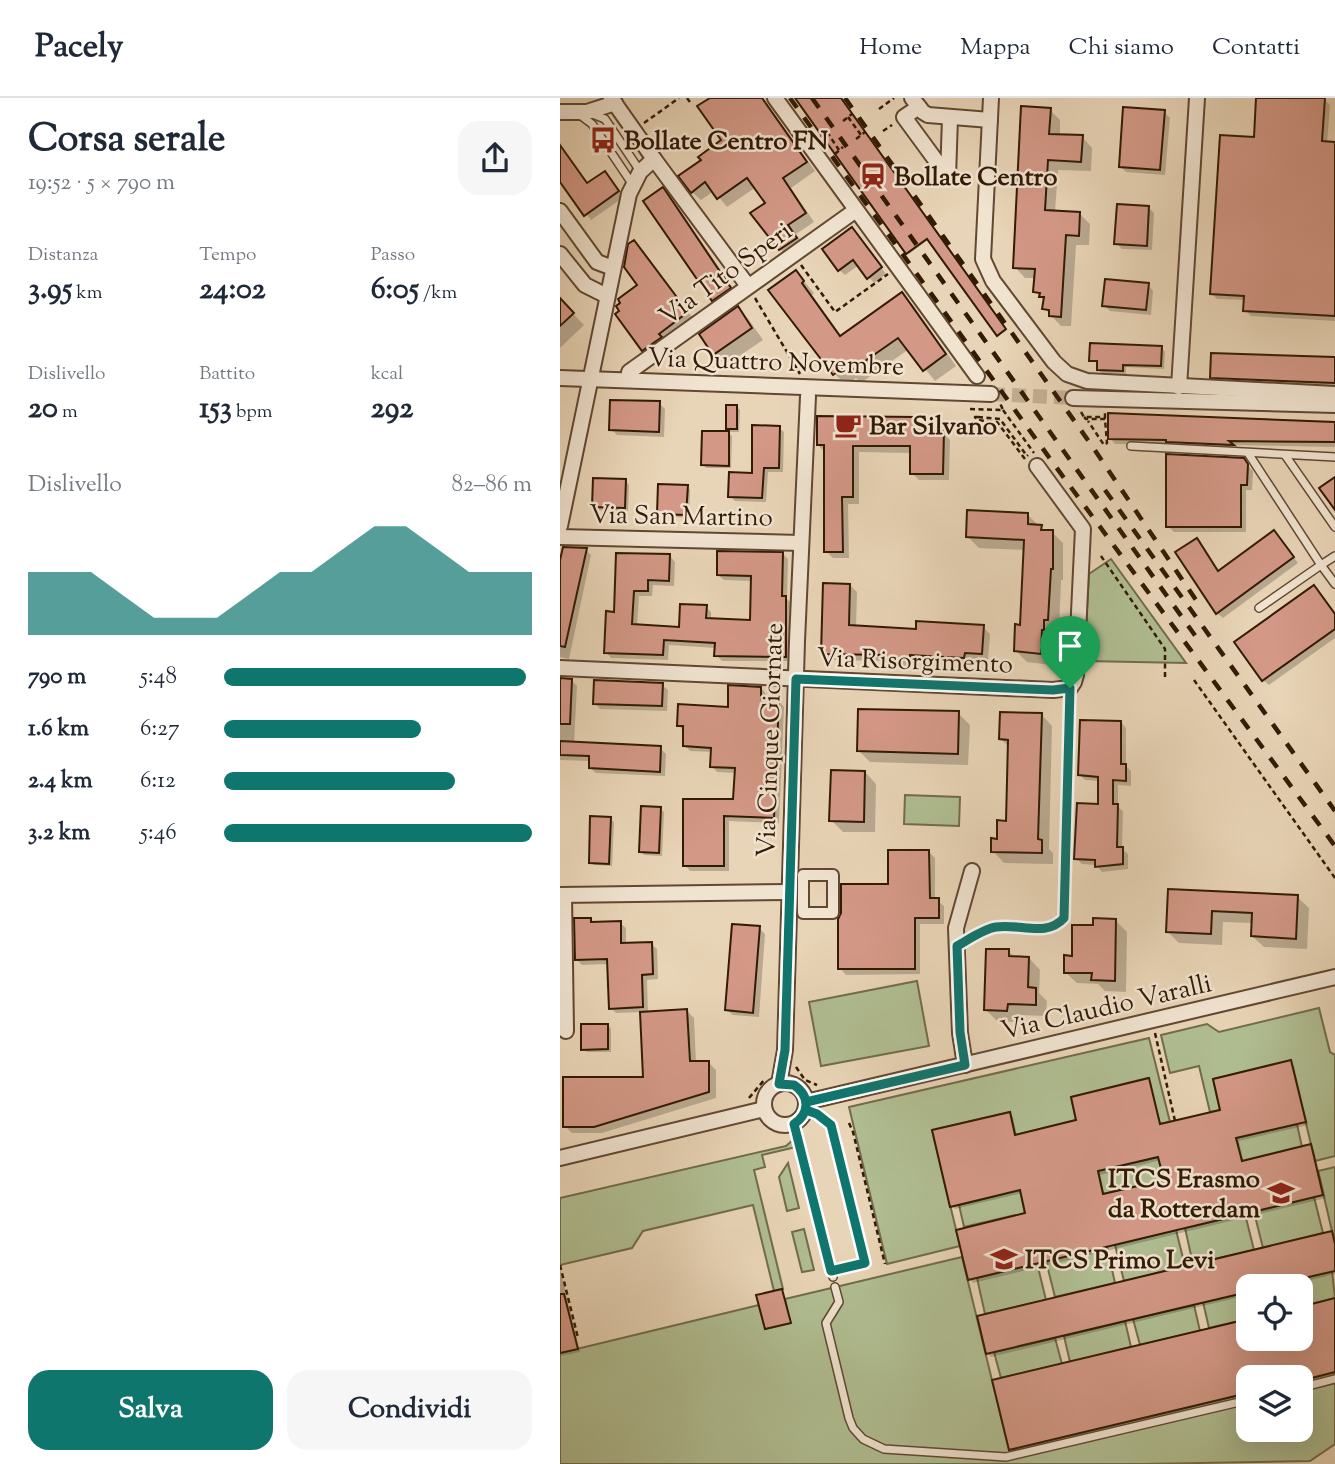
<!DOCTYPE html>
<html lang="it">
<meta charset="utf-8">
<style>
:root{--surface:#fff;--page:#f6f6f7;--text:#1f2937;--muted:#747a83;--line:#e0e1e3;--accent:#0f766e}
body{margin:0;font-family:"Sorts Mill Goudy",serif;background:var(--page);color:var(--text);height:100vh;display:flex;flex-direction:column;font-size:26px;white-space:nowrap}
*{box-sizing:border-box;margin:0}
p{font-size:23px;color:var(--muted)}
.icon{flex:none;width:38px;height:38px;fill:none;stroke:currentColor;stroke-width:2;stroke-linecap:round;stroke-linejoin:round}
.map{position:relative;flex:1;overflow:hidden}
.sheet{display:flex;flex-direction:column;background:var(--surface);width:560px}
.sheet>*{flex:none}
.controls{position:absolute;left:676px;top:1176px;display:grid;gap:14px}
.controls a{display:grid;place-items:center;width:77px;height:77px;border-radius:14px;background:var(--surface);box-shadow:0 7px 28px #0002;font-size:35px}
.pin{position:absolute;display:grid;place-items:center;width:60px;height:60px;color:#fff;margin:-72px -30px;border-radius:50% 50% 50% 0;rotate:-45deg;box-shadow:0 0 7px #0007}
.pin .icon{rotate:45deg}
.round{display:grid;place-items:center;flex:none;width:74px;height:74px;border-radius:21px;background:var(--page)}
.head{display:flex;align-items:center;justify-content:space-between;height:119px;padding:0 28px}
h1{font-size:38px;font-weight:700;line-height:52px}
.figures{display:grid;grid-template-columns:repeat(3,1fr);gap:10px;height:119px;padding:7px 28px}
.figures div{display:grid;align-content:center}
.figures b{font-size:30px;font-weight:700}
.figures small{font-size:19px;font-weight:400}
.figures p{font-size:19px}
.chart{height:196px;padding:14px 28px}
.chart p{display:flex;justify-content:space-between}
.chart svg{width:100%;height:126px;margin-top:7px;fill:var(--accent);opacity:.7}
.cta{display:flex;gap:14px;margin-top:auto;padding:14px 28px}
.cta a{flex:1;height:80px;border-radius:21px;background:var(--accent);color:#fff;font-size:28px;font-weight:700;line-height:80px;text-align:center}
.cta a+a{background:var(--page);color:var(--text)}
ul{padding:0 28px;list-style:none;font-size:23px}
li{display:grid;grid-template-columns:112px 84px 1fr;align-items:center;height:52px}
li i{height:18px;border-radius:9px;background:var(--accent)}
header{display:flex;align-items:center;gap:42px;box-sizing:border-box;height:98px;padding:0 35px;background:var(--surface);border-bottom:2px solid var(--line)}
header strong{font-size:33px}
nav{display:flex;gap:38px;margin-inline-start:auto;font-size:24px}
main{display:flex;flex:1;min-height:0}
.map>svg:first-child{display:block}
</style>
<header>
<strong>Pacely</strong>
<nav><a>Home</a><a>Mappa</a><a>Chi siamo</a><a>Contatti</a></nav>
</header>
<main>
<section class="sheet">
<div class="head"><div><h1>Corsa serale</h1><p>19:52 · 5 × 790 m</p></div><a class="round"><svg class="icon" aria-label="share" viewBox="0 0 24 24"><path d="M12 15V3M7 8l5-5 5 5M5 13v7h14v-7"/></svg></a></div>
<div class="figures">
<div><p>Distanza</p><b>3.95<small> km</small></b></div>
<div><p>Tempo</p><b>24:02</b></div>
<div><p>Passo</p><b>6:05<small> /km</small></b></div>
</div>
<div class="figures">
<div><p>Dislivello</p><b>20<small> m</small></b></div>
<div><p>Battito</p><b>153<small> bpm</small></b></div>
<div><p>kcal</p><b>292</b></div>
</div>
<div class="chart"><p><span>Dislivello</span>82–86 m</p>
<svg viewBox="0 0 160 44" preserveAspectRatio="none"><path d="M0 44V22L10 22L20 22L30 30L40 38L50 38L60 38L70 30L80 22L90 22L100 14L110 6L120 6L130 14L140 22L150 22L160 22V44z"/></svg>
</div>
<ul>
<li><b>790 m</b>5:48<i style="width:98%"></i></li>
<li><b>1.6 km</b>6:27<i style="width:64%"></i></li>
<li><b>2.4 km</b>6:12<i style="width:75%"></i></li>
<li><b>3.2 km</b>5:46<i style="width:100%"></i></li>
</ul>
<div class="cta"><a>Salva</a><a>Condividi</a></div>
</section>
<div class="map">
<svg width="775" height="1366" viewBox="0 0 775 1366">
<rect width="100%" height="100%" fill="#e8d4b6"/>
<filter id="stains"><feTurbulence type="fractalNoise" baseFrequency=".00286" numOctaves="4"/><feColorMatrix values="0 0 0 0 .2 0 0 0 0 .09 0 0 0 0 .02 0 0 0 .5 -.17"/></filter>
<radialGradient id="worn" r=".72"><stop offset=".6" stop-color="#630" stop-opacity="0"/><stop offset="1" stop-color="#630" stop-opacity=".3"/></radialGradient>
<g fill="#b0be92" stroke="#716c4c" stroke-width="2">
<polygon points="551,461 626,565 524,563 529,476"/>
<polygon points="345,697 400,699 399,728 344,726"/>
<polygon points="357,883 369,948 261,968 249,904"/>
<polygon points="759,910 770,954 775,957 775,1058 755,1063 731,963 653,981 660,1012 650,1014 639,968 610,975 601,937 647,926 659,934"/>
<polygon points="589,940 610,1024 600,1026 588,980 511,999 516,1022 455,1037 450,1014 372,1032 400,1148 327,1166 289,1009"/>
<polygon points="737,1026 742,1049 683,1068 676,1040"/>
<polygon points="234,1041 236,1049 202,1057 205,1069 194,1072 223,1191 214,1193 193,1107 83,1133 72,1150 0,1167 0,1100 226,1048"/>
<polygon points="598,1059 604,1082 543,1096 538,1073"/>
<polygon points="228,1065 239,1110 227,1113 219,1079"/>
<polygon points="775,1069 775,1146 758,1073"/>
<polygon points="460,1092 466,1120 455,1117 404,1129 399,1107"/>
<polygon points="754,1099 763,1135 703,1150 694,1114"/>
<polygon points="685,1116 694,1152 633,1166 625,1130"/>
<polygon points="244,1131 254,1172 242,1174 232,1134"/>
<polygon points="616,1132 625,1168 564,1183 555,1147"/>
<polygon points="547,1149 555,1185 495,1199 486,1163"/>
<polygon points="402,1159 449,1352 688,1295 688,1332 740,1332 740,1283 775,1274 775,1346 750,1363 585,1366 0,1366 0,1255 199,1207 205,1231 230,1225 225,1201"/>
<polygon points="477,1165 486,1202 425,1216 417,1180"/>
<polygon points="772,1173 775,1200 740,1209 740,1188 712,1188"/>
<polygon points="688,1194 688,1221 649,1230 643,1204"/>
<polygon points="634,1207 640,1233 580,1247 573,1221"/>
<polygon points="565,1223 571,1249 510,1264 504,1238"/>
<polygon points="495,1240 502,1266 441,1280 434,1254"/>
</g>
<g fill="#0003" fill-rule="evenodd">
<polygon points="153,0 203,0 255,73 231,90 254,124 236,136 245,149 229,160 220,151 207,105 196,89 167,109 154,93 141,102 132,94 143,62 163,43"/>
<polygon points="237,0 279,0 446,233 438,237 369,141 349,156"/>
<polygon points="698,0 764,1 770,7 767,45 775,45 775,223 691,218 685,212 685,202 657,201 652,196 696,41"/>
<polygon points="490,12 500,22 500,38 522,39 532,50 531,73 498,72 495,114 519,115 530,126 529,147 516,147 511,228 501,228 484,210 485,204 475,193 476,180 465,180 455,169"/>
<polygon points="604,14 610,20 605,77 566,74 560,68"/>
<polygon points="0,48 28,87 45,75 64,99 31,122 0,81"/>
<polygon points="103,92 114,103 181,202 164,213 153,202"/>
<polygon points="588,109 594,115 592,152 562,151 556,145"/>
<polygon points="292,131 326,176 314,185 299,167 285,177 279,172"/>
<polygon points="74,145 136,224 93,261 84,251 62,213 79,187"/>
<polygon points="236,174 254,195 252,197 282,239 342,196 353,207 396,268 375,283 349,251 301,285 296,280 286,287 275,276 210,192"/>
<polygon points="588,187 593,193 591,217 550,213 544,207"/>
<polygon points="0,202 24,227 0,250"/>
<polygon points="178,210 189,222 203,242 166,267 154,256"/>
<polygon points="602,250 605,254 604,271 566,269 566,276 542,275 538,271 539,266 531,262"/>
<polygon points="653,257 775,260 775,289 658,285 652,279"/>
<polygon points="99,305 105,311 104,339 57,337 51,331"/>
<polygon points="177,309 180,312 179,334 171,334 167,330"/>
<polygon points="550,317 775,325 775,349 671,347 676,352 614,349 612,347 555,346 550,340"/>
<polygon points="356,321 363,328 363,335 383,335 390,342 389,382 359,382 352,375 352,355 299,354 299,406 288,406 289,460 273,460 266,453 265,354 258,347"/>
<polygon points="219,330 224,334 223,374 208,374 206,404 175,403 170,398 194,377"/>
<polygon points="169,335 172,338 171,370 146,370 143,366"/>
<polygon points="683,362 693,373 692,392 686,392 686,434 614,434 608,428"/>
<polygon points="66,383 69,387 68,413 38,412 34,408"/>
<polygon points="127,388 130,392 129,420 102,418 99,415"/>
<polygon points="467,416 479,428 486,433 492,434 503,445 503,482 501,482 499,533 495,533 495,543 493,543 491,567 467,564 455,552 462,529 465,452 419,450 408,439"/>
<polygon points="720,440 738,465 663,520 657,515 642,448 659,474"/>
<polygon points="26,452 31,457 9,561 0,559 0,470"/>
<polygon points="58,456 110,458 115,464 114,488 93,487 92,498 79,498 77,528 121,530 146,509 151,514 151,522 192,524 192,483 164,482 158,477 223,456 228,461 227,501 231,505 231,563 162,563 156,557 156,550 109,547 108,562 51,560 46,554 56,516"/>
<polygon points="290,487 297,494 296,529 357,533 423,529 430,536 428,562 411,561 411,566 357,563 357,568 333,567 329,563 270,562 263,555"/>
<polygon points="756,493 775,519 775,540 709,587 703,582"/>
<polygon points="0,582 11,582 17,588 14,646 100,650 106,656 105,678 36,675 30,670 31,663 0,662"/>
<polygon points="102,587 108,592 107,613 40,611 35,605"/>
<polygon points="201,590 206,596 206,603 219,603 224,609 219,725 169,723 169,773 130,773 125,767 175,703 176,675 157,674 152,668 153,654 130,653 125,647 125,634 119,628 169,611"/>
<polygon points="398,615 410,627 408,667 310,664 299,653"/>
<polygon points="481,616 492,628 489,751 493,755 493,766 444,765 433,753 447,724 449,649 441,641"/>
<polygon points="561,624 566,630 566,668 571,673 571,688 558,687 558,709 563,713 562,751 568,756 568,771 542,774 536,767 522,766 516,760 539,707 540,683 525,682 520,677"/>
<polygon points="305,674 316,686 315,734 283,734 271,722"/>
<polygon points="100,711 104,714 102,758 84,757 81,753"/>
<polygon points="50,721 54,724 52,768 34,767 30,764"/>
<polygon points="369,754 375,760 375,801 384,808 384,826 360,826 360,876 286,877 280,870 330,787"/>
<polygon points="609,792 737,799 749,810 747,851 704,849 692,838 693,825 663,824 662,847 619,845 607,833"/>
<polygon points="31,822 34,825 60,825 66,830 66,846 91,846 97,851 98,881 87,882 88,915 127,913 134,920 136,965 149,965 156,972 156,1000 42,1035 12,1035 5,1028 85,980 82,914 56,915 51,910 49,866 22,867 16,861"/>
<polygon points="556,823 567,834 566,894 545,893 538,886 517,885 505,874 513,859 535,829"/>
<polygon points="199,830 205,836 199,919 173,917 167,912"/>
<polygon points="448,853 456,860 469,860 480,872 479,895 487,903 486,918 458,917 458,924 437,923 426,912"/>
<polygon points="48,927 51,931 51,954 27,954 23,951"/>
<path d="M730,964L734,968L748,1027L679,1043L684,1065L750,1048L754,1052L766,1100L413,1185L410,1181L467,1116L462,1095L395,1111L392,1108L449,1015L453,1019L457,1038L518,1023L588,982L591,986L601,1028L662,1013ZM601,1062L606,1083L545,1098L540,1077Z"/>
<polygon points="771,1135 775,1139 775,1176 726,1188 688,1188 688,1197 431,1259 427,1255"/>
<polygon points="0,1171 20,1254 0,1258"/>
<polygon points="775,1202 775,1278 740,1286 740,1279 688,1279 688,1299 454,1355 451,1351 688,1241 740,1241 740,1210"/>
</g>
<g fill="#d39886" stroke="#321a05" stroke-width="2" fill-rule="evenodd">
<polygon points="150,0 202,0 247,64 223,80 246,115 228,127 237,140 219,152 190,115 205,105 187,80 157,101 145,84 131,95 118,78 141,62 138,59 161,42 137,8"/>
<polygon points="235,0 281,0 446,231 437,238 367,141 346,156"/>
<polygon points="696,0 765,0 762,43 775,44 775,218 683,213 684,198 650,196 660,37 694,39"/>
<polygon points="461,8 491,10 489,36 523,37 521,64 488,62 485,112 520,114 519,138 506,137 501,219 489,218 489,212 482,211 484,199 479,199 480,195 473,194 475,171 453,170"/>
<polygon points="563,9 605,12 600,72 559,69"/>
<polygon points="0,47 27,85 45,73 59,93 24,118 0,84"/>
<polygon points="103,89 171,190 152,203 83,103"/>
<polygon points="557,106 589,108 587,148 554,146"/>
<polygon points="292,129 322,169 307,181 293,162 278,173 262,151"/>
<polygon points="74,142 128,214 99,236 102,239 82,253 55,216 59,213 56,208 60,205 58,201 77,187 64,169 68,146"/>
<polygon points="236,172 244,183 242,185 280,238 342,194 386,256 363,273 338,240 288,275 283,270 273,277 208,192"/>
<polygon points="545,181 589,185 586,212 542,208"/>
<polygon points="0,200 14,215 0,228"/>
<polygon points="178,208 192,230 153,257 139,236"/>
<polygon points="530,245 602,248 601,268 563,267 563,273 537,272 537,263 529,263"/>
<polygon points="651,255 775,259 775,285 650,280"/>
<polygon points="50,302 100,303 99,334 49,332"/>
<rect x="166" y="307" width="11" height="24"/>
<polygon points="548,315 775,324 775,344 669,343 674,347 606,344 606,342 548,341"/>
<polygon points="257,318 357,319 356,333 384,333 383,376 350,376 350,348 293,348 293,399 282,399 283,454 264,454 264,347 257,347"/>
<polygon points="192,327 220,328 219,370 204,370 202,400 168,399 169,374 192,375"/>
<polygon points="142,333 169,333 169,368 141,367"/>
<polygon points="606,356 684,360 688,366 687,387 681,387 681,429 606,429"/>
<polygon points="775,379 775,412 759,390"/>
<polygon points="33,380 66,381 65,410 32,409"/>
<polygon points="98,386 128,387 126,417 97,416"/>
<polygon points="407,412 468,415 468,426 482,427 481,432 493,432 493,471 491,471 488,522 484,522 484,532 482,532 481,556 454,553 455,526 460,527 464,442 406,439"/>
<polygon points="714,432 734,459 656,516 615,454 637,440 658,473"/>
<polygon points="3,449 27,450 5,549 0,548 0,462"/>
<polygon points="157,453 223,454 222,498 226,498 226,559 154,558 155,545 104,542 103,557 44,555 46,513 54,514 56,455 110,456 109,483 88,482 88,493 74,493 72,526 119,529 120,506 147,507 146,520 190,522 191,478 157,477"/>
<polygon points="263,485 290,486 289,527 356,531 356,523 424,527 422,556 405,555 404,560 350,557 350,562 324,561 325,557 261,556"/>
<polygon points="754,487 775,516 775,531 702,583 674,544"/>
<polygon points="0,580 12,581 10,626 0,626"/>
<polygon points="34,582 103,585 102,608 33,606"/>
<polygon points="168,587 201,589 201,601 219,601 214,720 164,718 164,768 123,768 123,701 173,701 175,670 150,669 151,650 123,648 123,628 117,628 118,606 168,609"/>
<polygon points="298,611 399,613 398,656 297,653"/>
<polygon points="440,614 482,615 478,741 482,742 482,755 431,754 431,740 437,741 437,722 446,723 448,642 439,641"/>
<polygon points="520,622 561,623 561,666 566,666 566,683 553,682 553,706 558,706 557,749 563,749 563,766 535,769 535,762 514,761 517,705 538,706 538,679 518,677"/>
<polygon points="0,643 101,648 100,674 29,670 29,658 0,657"/>
<polygon points="271,672 305,673 304,724 269,723"/>
<polygon points="81,708 101,709 99,755 79,754"/>
<polygon points="30,718 51,719 49,766 29,765"/>
<polygon points="328,752 369,752 370,800 379,800 379,820 355,820 355,871 278,871 278,821 281,815 281,786 328,786"/>
<polygon points="608,791 738,797 736,841 691,838 692,815 652,813 651,836 606,834"/>
<polygon points="14,820 31,820 31,824 61,823 61,845 92,844 93,876 82,877 83,909 49,911 47,861 15,862"/>
<polygon points="533,820 556,821 555,883 531,882 532,875 504,875 504,857 512,858 512,827 533,827"/>
<polygon points="172,826 200,828 193,915 165,912"/>
<polygon points="426,851 449,851 449,858 469,859 468,889 476,890 476,907 448,906 447,913 424,912"/>
<polygon points="127,911 130,963 149,963 149,994 34,1029 3,1029 3,979 83,979 80,914"/>
<polygon points="21,926 48,926 48,951 21,952"/>
<path d="M731,962L746,1024L676,1040L682,1063L751,1046L763,1097L408,1182L396,1132L465,1115L460,1092L390,1109L372,1032L450,1014L455,1037L516,1022L511,999L589,980L600,1026L660,1012L653,981ZM598,1059L604,1082L543,1096L538,1073Z"/>
<polygon points="772,1133 775,1146 775,1173 709,1188 688,1188 688,1194 426,1256 417,1218"/>
<polygon points="222,1191 231,1225 205,1231 196,1197"/>
<polygon points="0,1196 4,1196 18,1251 0,1255"/>
<polygon points="775,1200 775,1274 740,1283 740,1279 688,1279 688,1295 449,1352 432,1282 688,1221 688,1241 740,1241 740,1209"/>
</g>
<g fill="none" stroke-linecap="round" stroke-linejoin="round">
<polyline stroke="#c4af93" stroke-width="14" stroke-dasharray="14 7" stroke-linecap="butt" points="431,296 513,300"/>
<g stroke="#604831" stroke-width="10">
<g id="service">
<polyline points="30,15 45,21 80,73"/>
<polyline points="20,17 32,26 73,87"/>
<polyline points="571,348 775,359"/>
<polyline points="688,355 761,467 775,458"/>
<polyline points="725,357 775,429"/>
<polyline points="699,510 761,467 775,486"/>
<polyline points="510,616 510,590"/>
<polyline points="246,1012 257,1016 271,1027 305,1165 271,1173"/>
<polyline points="234,1026 273,1179"/>
<polyline points="275,1189 279,1204 266,1225 289,1320 293,1330 303,1341 324,1351 446,1359 688,1302"/>
<polyline points="740,1290 775,1281"/>
</g>
</g>
<g stroke="#604831" stroke-width="14">
<rect id="pedestrian" x="243" y="777" width="30" height="38"/>
</g>
<g stroke="#604831" stroke-width="18">
<g id="minor">
<polyline points="215,0 417,278"/>
<polyline points="352,0 363,14 368,17 430,22"/>
<polyline points="431,0 423,161 433,183 494,264 507,276 527,283 775,296"/>
<polyline points="359,9 344,19 388,79 390,20"/>
<polyline points="0,14 27,14 55,5"/>
<polyline points="94,61 188,188"/>
<polyline points="0,113 37,164 53,170"/>
<polyline points="0,156 25,187 47,198"/>
<polyline points="0,280 431,296"/>
<polyline points="68,282 69,274 296,112"/>
<polyline points="619,289 637,0"/>
<polyline points="513,300 775,307"/>
<polyline points="0,428 69,96 80,74 94,61 51,0"/>
<polyline points="0,439 241,445"/>
<polyline points="0,570 493,592 510,590 514,584 516,577 523,431 477,368"/>
<polyline points="0,797 229,794"/>
<polyline points="4,797 6,933"/>
<polyline points="405,967 400,935 396,830 412,773"/>
<circle cx="225" cy="1006" r="21"/>
<polyline points="219,986 225,952 237,543 248,298"/>
<polyline points="246,1004 775,879"/>
<polyline points="0,1060 204,1011"/>
</g>
</g>
<g stroke="#321a05" stroke-width="2.5" stroke-dasharray="5 3.5" stroke-linecap="butt">
<polyline points="127,0 132,7"/>
<polyline points="319,11 334,0"/>
<polyline points="288,19 301,37"/>
<polyline points="283,23 292,16"/>
<polyline points="84,25 119,0"/>
<polyline points="323,33 332,27"/>
<polyline points="267,34 279,52"/>
<polyline points="296,41 305,34"/>
<polyline points="275,56 283,49"/>
<polyline points="241,167 275,214 328,176"/>
<polyline points="195,200 240,276"/>
<polyline points="410,311 443,312 440,305"/>
<polyline points="443,312 474,355"/>
<polyline points="521,314 524,319 545,319 545,314"/>
<polyline points="418,319 415,319 417,322 437,324 465,361"/>
<polyline points="418,319 440,321 467,358 468,357"/>
<polyline points="524,319 526,321 545,321 547,345 544,347 528,323"/>
<polyline points="541,458 605,551 605,581"/>
<polyline points="634,582 775,780"/>
<path d="M411,841C418,837 427,830 436,829C459,824 486,841 504,820L509,626"/>
<polyline points="595,935 615,1023"/>
<polyline points="236,969 245,982 257,987"/>
<polyline points="189,1000 205,981"/>
<polyline points="289,1025 293,1034 325,1166"/>
<polyline points="0,1167 18,1240"/>
</g>
<use href="#service" stroke="#f0e3d0" stroke-width="7"/>
<use href="#pedestrian" stroke="#f0e3d0" stroke-width="10"/>
<use href="#minor" stroke="#f0e3d0" stroke-width="14"/>
<g stroke="#321a05" stroke-width="4.5" stroke-dasharray="12 12" stroke-linecap="butt">
<polyline points="230,0 496,369 775,748"/>
<polyline points="252,0 639,543"/>
<polyline points="285,0 530,345 638,505"/>
<polyline points="545,392 775,713"/>
</g>
</g>
<g fill="none" stroke-linecap="round" stroke-linejoin="round">
<g stroke="#fff" stroke-width="14">
<path id="route" d="M510,590L493,592L236,581L225,952L219,986L234,987C250,998 250,1015 234,1026L271,1173L305,1165L271,1027L257,1016L246,1012V1004L405,967L400,934L397,848C408,842 423,831 436,829C460,825 486,840 504,820L510,590"/>
</g>
<use href="#route" stroke="#0f766e" stroke-width="9"/>
</g>
<defs>
<g id="bus-bare" transform="scale(2.1)"><path d="M-5-6H5V4H4V6H2V4H-2V6H-4V4H-5ZM-3.5-4V0h7V-4ZM-3.5 1.2v1.5H-2V1.2ZM2 1.2v1.5H3.5V1.2Z" fill="#8f2418" stroke="#f0e3d0" stroke-width="2.5" paint-order="stroke"/></g>
<g id="station-bare" transform="scale(2.1)"><path d="M-3-6H3Q5-6 5-4V2Q5 4 3 4L4.5 6H3L1.5 4h-3L-3 6H-4.5L-3 4Q-5 4-5 2V-4Q-5-6-3-6ZM-3.5-4v3h7v-3ZM-3.5 1v1.5H-2V1ZM2 1v1.5H3.5V1Z" fill="#8f2418" stroke="#f0e3d0" stroke-width="2.5" paint-order="stroke"/></g>
<g id="cafe-bare" transform="scale(2.1)"><path d="M-5.5-4.5H6V0H3Q3 3.5 0 3.5H-2.5Q-5.5 3.5-5.5 0ZM3-3.2v2h1.7v-2ZM-6 4.5H4V6H-6Z" fill="#8f2418" stroke="#f0e3d0" stroke-width="2.5" paint-order="stroke"/></g>
<g id="school-bare" transform="scale(2.1)"><path d="M0-5L7-2L0 1L-7-2ZM-4 1L0 2.5L4 1V4Q0 6-4 4Z" fill="#8f2418" stroke="#f0e3d0" stroke-width="2.5" paint-order="stroke"/></g>
</defs>
<g fill-rule="evenodd">
<use href="#bus-bare" x="43" y="42"/>
<use href="#station-bare" x="313" y="78"/>
<use href="#cafe-bare" x="288" y="327"/>
<use href="#school-bare" x="721" y="1095"/>
<use href="#school-bare" x="444" y="1161"/>
</g>
<g text-anchor="middle" stroke-width="5" stroke-linejoin="round" paint-order="stroke">
<g font-size="26" font-weight="bold" fill="#321a05" stroke="#f0e3d0" text-anchor="start">
<text x="64" y="51">Bollate Centro FN</text>
<text x="334" y="87">Bollate Centro</text>
<text x="309" y="336">Bar Silvano</text>
<text x="700" y="1089" text-anchor="end">ITCS Erasmo<tspan x="700" dy="30">da Rotterdam</tspan></text>
<text x="465" y="1170">ITCS Primo Levi</text>
</g>
<g font-size="26" fill="#321a05" stroke="#f0e3d0">
<text transform="translate(165 175) rotate(-36)" y="9">Via Tito Speri</text>
<text transform="translate(216 263) rotate(2)" y="9">Via Quattro Novembre</text>
<text transform="translate(121 417) rotate(1)" y="9">Via San Martino</text>
<text transform="translate(355 562) rotate(2)" y="9">Via Risorgimento</text>
<text transform="translate(209 642) rotate(-88)" y="9">Via Cinque Giornate</text>
<text transform="translate(546 908) rotate(-13)" y="9">Via Claudio Varalli</text>
</g>
</g>
<rect width="100%" height="100%" filter="url(#stains)"/>
<rect width="100%" height="100%" fill="url(#worn)"/>
</svg>
<div class="controls">
<a><svg class="icon" aria-label="locate" viewBox="0 0 24 24"><circle cx="12" cy="12" r="6"/><path d="M12 2v4M12 18v4M2 12h4M18 12h4"/></svg></a>
<a><svg class="icon" aria-label="layers" viewBox="0 0 24 24"><path d="M12 4l9 5-9 5-9-5zM3 14l9 5 9-5"/></svg></a>
</div>
<div class="pin" style="left:510px;top:590px;background:#1e9e55"><svg class="icon" aria-label="arrive" viewBox="0 0 24 24"><path d="M6 21V4h12l-3 4 3 4H6"/></svg></div>
</div>
</main>
